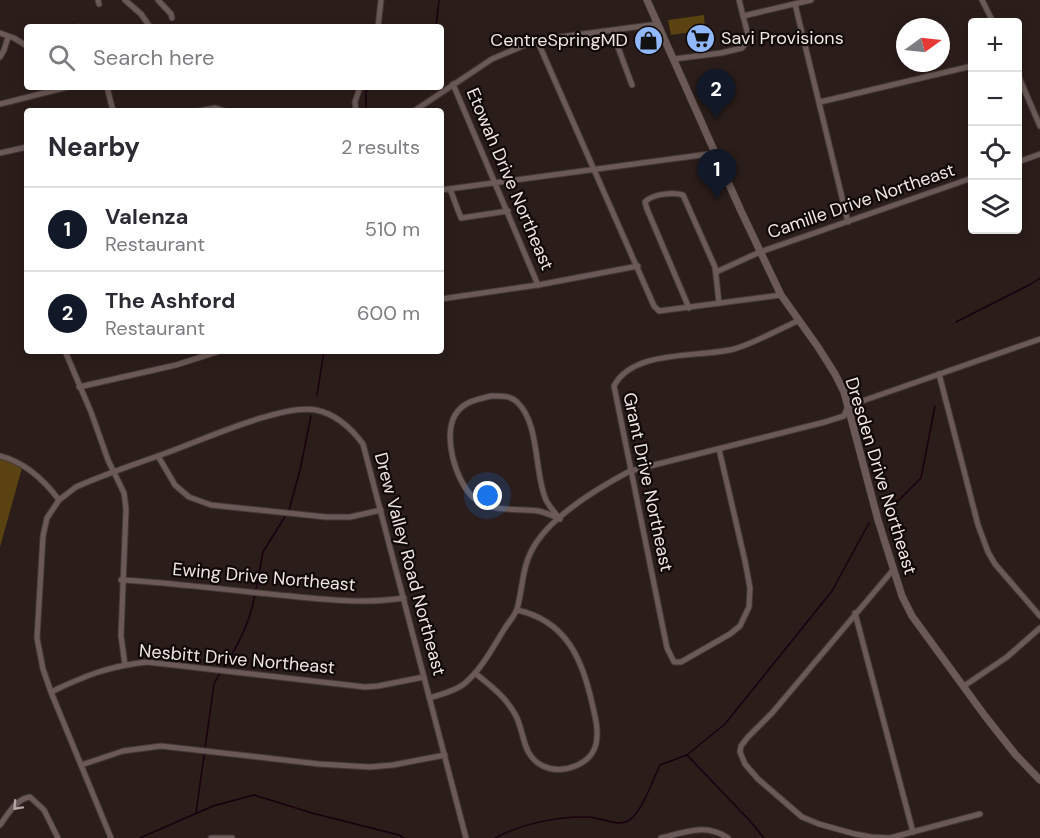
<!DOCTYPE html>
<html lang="en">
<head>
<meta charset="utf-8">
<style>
  body { margin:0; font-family:"DM Sans",sans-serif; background:#f7f7f7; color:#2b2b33 }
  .controls { position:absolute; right:18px; top:18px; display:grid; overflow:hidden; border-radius:6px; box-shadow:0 3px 15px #0003 }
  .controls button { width:54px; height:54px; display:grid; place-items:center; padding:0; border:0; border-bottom:2px solid #e1e1e2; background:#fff; color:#2b2b33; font:30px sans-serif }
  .compass { position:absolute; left:896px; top:18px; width:54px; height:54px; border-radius:50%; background:#fff; box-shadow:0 3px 15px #0003; rotate:75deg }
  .you { position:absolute; left:488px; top:496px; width:21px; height:21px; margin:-15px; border:4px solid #fff; border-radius:50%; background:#1a73e8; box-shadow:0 0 0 9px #1a73e833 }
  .badge { display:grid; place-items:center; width:39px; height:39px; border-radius:50%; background:#111827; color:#fff; font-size:20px; font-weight:700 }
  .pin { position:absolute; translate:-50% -50px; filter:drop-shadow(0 2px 3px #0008) }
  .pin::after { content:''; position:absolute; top:32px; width:21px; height:18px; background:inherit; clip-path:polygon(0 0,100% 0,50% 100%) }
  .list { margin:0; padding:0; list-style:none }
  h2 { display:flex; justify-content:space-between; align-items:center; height:78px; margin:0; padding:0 24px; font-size:26px }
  h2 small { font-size:20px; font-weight:400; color:#7c7c81 }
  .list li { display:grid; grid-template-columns:39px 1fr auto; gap:18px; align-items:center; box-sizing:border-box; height:84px; padding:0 24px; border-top:2px solid #e1e1e2 }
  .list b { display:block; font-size:22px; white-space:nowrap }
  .list p { margin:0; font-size:20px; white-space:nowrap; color:#7c7c81 }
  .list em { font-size:20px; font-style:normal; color:#7c7c81 }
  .icon { flex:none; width:33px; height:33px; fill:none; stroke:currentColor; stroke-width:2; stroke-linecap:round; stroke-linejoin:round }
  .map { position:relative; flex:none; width:1040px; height:838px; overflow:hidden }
  .search { position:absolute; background:#fff; box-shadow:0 3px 15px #0003; left:24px; top:24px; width:420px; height:66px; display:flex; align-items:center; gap:15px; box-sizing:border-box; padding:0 21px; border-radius:6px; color:#7c7c81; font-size:22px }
  .panel { position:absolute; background:#fff; box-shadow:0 3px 15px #0003; left:24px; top:108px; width:420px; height:246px; border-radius:6px }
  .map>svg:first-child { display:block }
  .green { fill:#5a4211 }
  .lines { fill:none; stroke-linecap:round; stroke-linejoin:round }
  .stream { stroke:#180011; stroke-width:1.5 }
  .street-casing { stroke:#433836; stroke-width:7 }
  .secondary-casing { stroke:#433836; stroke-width:8 }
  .street { stroke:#6a5956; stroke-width:5 }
  .secondary { stroke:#6a5956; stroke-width:7 }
  .oneway { stroke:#b3a6a4 }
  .labels { text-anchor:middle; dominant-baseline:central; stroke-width:4.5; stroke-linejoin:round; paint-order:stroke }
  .poi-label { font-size:18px; fill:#efe5e3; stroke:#0f0908; text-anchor:start }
  .street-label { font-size:18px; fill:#efe5e3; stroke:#0f0908 }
</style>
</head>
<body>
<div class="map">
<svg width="1040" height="838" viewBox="0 0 1040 838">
  <rect width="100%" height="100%" fill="#2b1d1a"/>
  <g class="green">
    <path d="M 704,15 L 705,30 L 671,35 L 668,20 Z"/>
    <path d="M 0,455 L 22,468 L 0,547 Z"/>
  </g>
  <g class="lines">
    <g class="stream">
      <path d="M 436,27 L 439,0"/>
      <path d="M 366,111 L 366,91 L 370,87"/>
      <path d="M 956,322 L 1031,284 L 1040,278"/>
      <path d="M 317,395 L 324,351"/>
      <path d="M 289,510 L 300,470 L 311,416"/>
      <path d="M 888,511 L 921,478 L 935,406"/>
      <path d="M 256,590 L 263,552 L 286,515"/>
      <path d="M 223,669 C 238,645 250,623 255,594"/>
      <path d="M 687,755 L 750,821 L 764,838"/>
      <path d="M 196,813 L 214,684 L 220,673"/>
      <path d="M 140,838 L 213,806 L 254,795 L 312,813 L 399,835 L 404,838"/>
      <path d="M 495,838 C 521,824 558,816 588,817 C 601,817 616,827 628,821 C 642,813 653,779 660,765 L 687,755 L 725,724 L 832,591 L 869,523"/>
    </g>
    <defs>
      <g id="street">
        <path d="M 98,0 L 99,4"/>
        <path d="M 125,0 L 141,14 L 150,27"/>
        <path d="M 158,0 L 171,14 L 172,18"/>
        <path d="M 982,0 L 993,22"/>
        <path d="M 795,4 L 848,222"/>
        <path d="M 743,16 L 811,0"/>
        <path d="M 78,27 L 79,27"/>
        <path d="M 378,27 L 381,0"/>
        <path d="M 612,31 L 632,85"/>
        <path d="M 0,33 L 14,38 L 27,46"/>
        <path d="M 537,40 L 654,306 L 659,311 L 781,295"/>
        <path d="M 0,57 L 4,50 L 8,37"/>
        <path d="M 674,59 L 721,53 L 742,48 L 749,39 L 739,0"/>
        <path d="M 1018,75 L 1040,126"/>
        <path d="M 453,84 L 538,285"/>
        <path d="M 107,87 L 113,111"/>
        <path d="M 820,102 L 972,66"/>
        <path d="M 0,104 L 68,87"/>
        <path d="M 198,111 L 215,108 L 225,111"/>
        <path d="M 356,111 L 355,102 L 360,87"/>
        <path d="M 414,111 L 492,59 L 537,40 L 658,24"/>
        <path d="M 0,153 L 27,147"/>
        <path d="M 1018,162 L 1040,154"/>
        <path d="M 450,189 L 461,218 L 508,211"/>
        <path d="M 441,190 L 716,153"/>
        <path d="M 716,272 L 760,252 L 972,178"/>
        <path d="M 441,299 L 538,285 L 638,266"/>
        <path d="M 689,308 L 647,209 L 645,202 C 652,194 673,192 683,195 L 715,267 L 719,303"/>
        <path d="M 65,351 L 91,412 L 108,460 L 124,493 L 126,509 L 121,636 L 125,665"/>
        <path d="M 939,374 L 978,525 L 988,552 L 995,564 L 1040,616"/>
        <path d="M 79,387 L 176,365 L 220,351"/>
        <path d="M 491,396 C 500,396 510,395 517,402 C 540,423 534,473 546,500 C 549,506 555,513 560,519 C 553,516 545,512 538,511 C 517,508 494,513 475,499 C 456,484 440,431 458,411 C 466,401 479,399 491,396 Z"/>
        <path d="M 719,449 L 745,561 L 750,588 L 749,607 L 740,626 L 730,634 L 681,662 L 674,662 L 667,648 L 614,386 C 633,349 699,358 734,349 C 755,343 777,330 798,321"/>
        <path d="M 0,456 C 24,462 44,480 59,500"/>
        <path d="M 158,456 L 175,485 L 189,497 L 211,505 L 326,517 L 350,517 L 381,510"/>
        <path d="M 893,570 L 772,713 L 748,737 L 741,746 L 740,752 L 745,764 L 758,779 L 802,817 L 819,824 L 855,834 L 871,837 L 890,838 L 980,814"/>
        <path d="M 121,580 C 178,583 234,591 290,596 C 329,600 366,604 404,598"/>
        <path d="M 855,613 L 913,832"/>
        <path d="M 475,673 C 491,686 506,697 516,716 C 525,734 522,756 543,766 C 562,775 591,765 596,744 C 599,730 595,716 592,703 C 582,658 566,621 517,610"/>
        <path d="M 964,686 L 1007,657 L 1040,628"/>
        <path d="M 51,692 C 84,676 109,666 147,662 L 365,687 L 378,686 L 424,677"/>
        <path d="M 430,698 C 442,694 455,691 464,684 C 482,669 493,647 505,628 C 509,622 515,615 517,609 C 524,584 521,566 536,543 C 555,514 600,487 630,471 L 825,422 L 844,416 L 848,406 L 1040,339"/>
        <path d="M 81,765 L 123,751 L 161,746 L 319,764 L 370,767 L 393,765 L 445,755"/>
        <path d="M 0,825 C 8,814 16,799 30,797 L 44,810 L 58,838"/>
        <path d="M 111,838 L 51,692 L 43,669 L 37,638 L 43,536 L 47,518 L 59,500 L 76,487 C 105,474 136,464 166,453 C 200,441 283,403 316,410 C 336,414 351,428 363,444 L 466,838"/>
        <path d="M 211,838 L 232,838"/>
        <path d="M 661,838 C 686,832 706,823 728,838"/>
      </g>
      <path id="secondary" d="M 647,0 L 741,211 L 781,295 L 818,347 L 835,374 L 844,392 L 878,520 L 902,596 L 912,616 L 985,716 L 1015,754 L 1040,780"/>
    </defs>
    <use href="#street" class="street-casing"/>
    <use href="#secondary" class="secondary-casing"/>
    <use href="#street" class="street"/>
    <use href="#secondary" class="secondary"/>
  </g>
  <defs><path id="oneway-chevron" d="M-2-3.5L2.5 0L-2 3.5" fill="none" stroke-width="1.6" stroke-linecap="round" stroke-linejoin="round" transform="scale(1.5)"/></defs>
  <use class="oneway" href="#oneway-chevron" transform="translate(17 806) rotate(133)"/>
  <defs>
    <symbol id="supermarket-disc" viewBox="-11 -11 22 22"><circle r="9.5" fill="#91b8fd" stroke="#0f0908"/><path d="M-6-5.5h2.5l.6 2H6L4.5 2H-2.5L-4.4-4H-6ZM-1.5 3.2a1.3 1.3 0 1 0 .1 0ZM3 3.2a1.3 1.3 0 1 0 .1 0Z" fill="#111"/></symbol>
    <symbol id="shop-disc" viewBox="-11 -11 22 22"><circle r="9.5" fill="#91b8fd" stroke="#0f0908"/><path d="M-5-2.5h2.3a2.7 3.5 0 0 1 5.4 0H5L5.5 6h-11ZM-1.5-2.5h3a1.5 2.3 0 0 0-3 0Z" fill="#111"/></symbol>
  </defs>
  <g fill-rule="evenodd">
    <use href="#supermarket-disc" x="684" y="22" width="33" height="33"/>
    <use href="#shop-disc" x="632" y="24" width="33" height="33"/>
  </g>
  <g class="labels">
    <g class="poi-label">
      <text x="721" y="38">Savi Provisions</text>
      <text x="628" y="40" text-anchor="end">CentreSpringMD</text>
    </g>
    <g class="street-label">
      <text transform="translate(510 179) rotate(67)">Etowah Drive Northeast</text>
      <text transform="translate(861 201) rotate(-19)">Camille Drive Northeast</text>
      <text transform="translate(881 476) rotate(73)">Dresden Drive Northeast</text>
      <text transform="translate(648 482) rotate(78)">Grant Drive Northeast</text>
      <text transform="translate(410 564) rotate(75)">Drew Valley Road Northeast</text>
      <text transform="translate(264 577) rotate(5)">Ewing Drive Northeast</text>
      <text transform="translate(237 659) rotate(5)">Nesbitt Drive Northeast</text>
    </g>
  </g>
</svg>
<div class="controls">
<button>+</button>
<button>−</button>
<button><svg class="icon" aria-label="locate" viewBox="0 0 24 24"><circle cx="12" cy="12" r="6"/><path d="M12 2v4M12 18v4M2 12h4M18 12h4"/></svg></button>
<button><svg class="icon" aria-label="layers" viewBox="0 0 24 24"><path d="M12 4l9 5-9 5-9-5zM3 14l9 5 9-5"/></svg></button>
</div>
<svg class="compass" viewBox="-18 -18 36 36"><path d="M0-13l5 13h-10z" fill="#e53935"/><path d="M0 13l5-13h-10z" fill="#7c7c81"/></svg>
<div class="you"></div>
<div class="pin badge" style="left:717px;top:199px">1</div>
<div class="pin badge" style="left:716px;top:119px">2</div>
<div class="search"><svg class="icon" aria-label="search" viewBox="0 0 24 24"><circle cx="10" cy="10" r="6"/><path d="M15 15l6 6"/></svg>Search here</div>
<section class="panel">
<h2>Nearby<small>2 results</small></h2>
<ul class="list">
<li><span class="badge">1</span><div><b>Valenza</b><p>Restaurant</p></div><em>510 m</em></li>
<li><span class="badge">2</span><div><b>The Ashford</b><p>Restaurant</p></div><em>600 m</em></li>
</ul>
</section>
</div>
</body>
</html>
